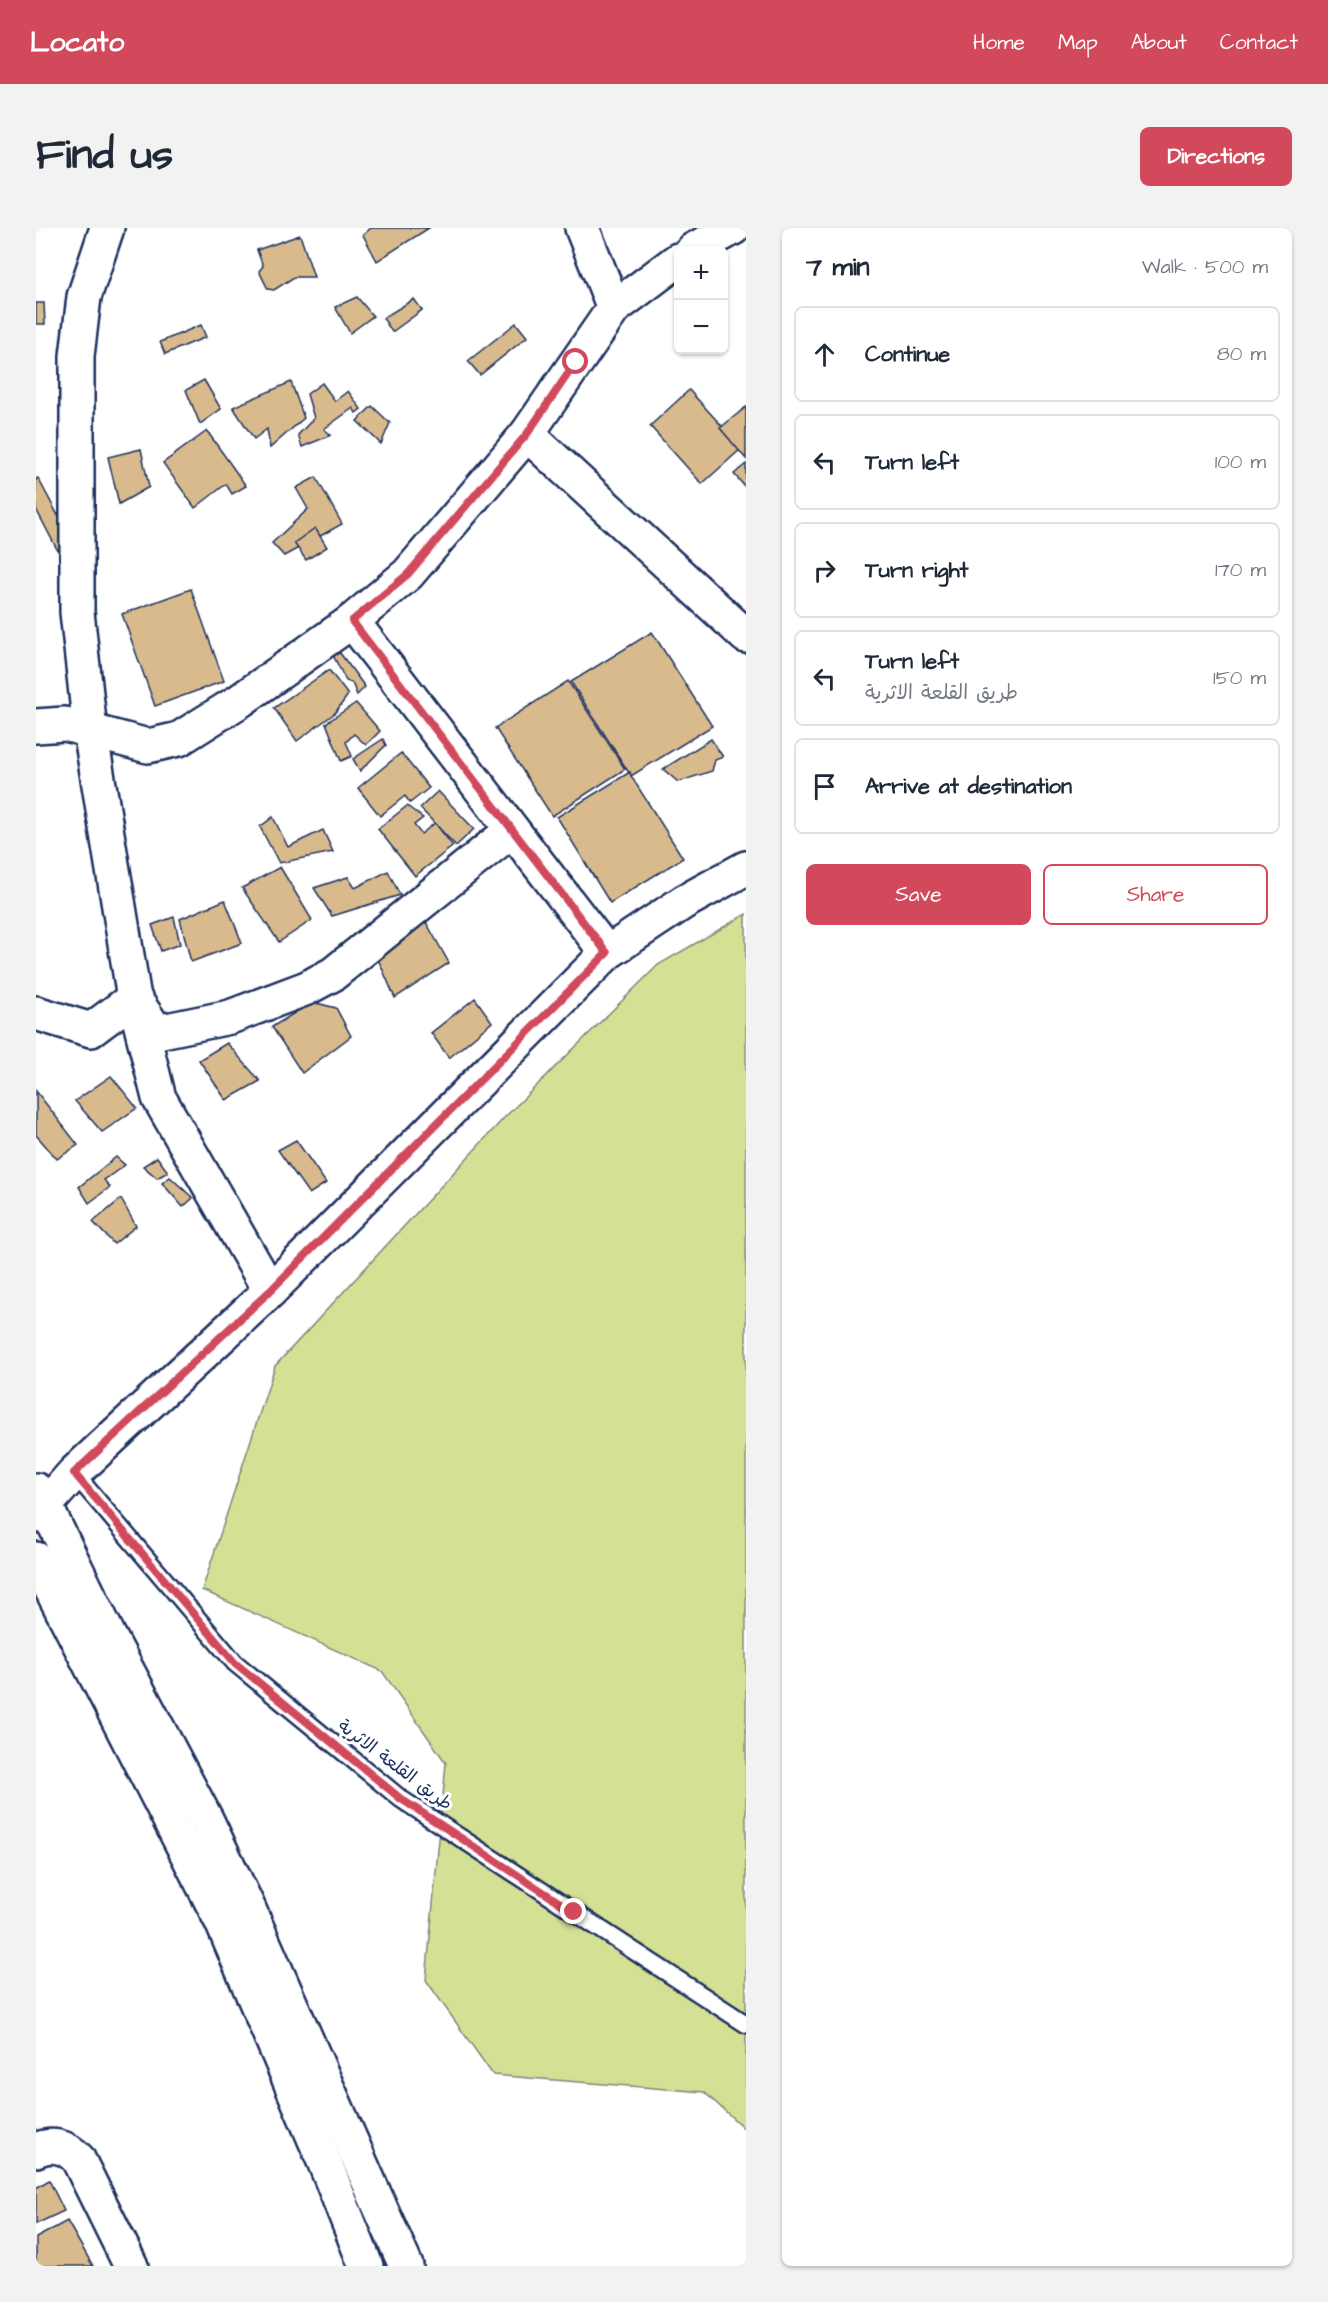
<!DOCTYPE html>
<html lang="en">
<head>
<meta charset="utf-8">
<style>
  body { margin:0; font-family:"Architects Daughter","Playpen Sans Arabic",sans-serif; background:#f2f2f3; color:#1f2937 }
  .controls { position:absolute; right:18px; top:18px; display:grid; overflow:hidden; border-radius:9px; box-shadow:0 2px 4px #0004 }
  .controls button { width:54px; height:54px; display:grid; place-items:center; padding:0; border:0; border-bottom:2px solid #e0e1e3; background:#fff; color:#1f2937; font:30px sans-serif }
  .stop { position:absolute; width:18px; height:18px; margin:-14px; border:4px solid #d1495b; border-radius:50%; background:#fff }
  .stop.end { background:#d1495b; border-color:#fff; box-shadow:0 2px 6px #0008 }
  .list { margin:0; padding:0; list-style:none }
  h2 { display:flex; justify-content:space-between; align-items:center; height:78px; margin:0; padding:0 24px; font-size:26px }
  h2 small { font-size:20px; font-weight:400; color:#747a83 }
  .list li { display:grid; grid-template-columns:39px 1fr auto; gap:18px; align-items:center; box-sizing:border-box; height:96px; margin:0 12px 12px; padding:0 12px; border:2px solid #e0e1e3; border-radius:9px }
  .list b { display:block; font-size:22px; white-space:nowrap }
  .list p { margin:0; font-size:20px; white-space:nowrap; color:#747a83 }
  .list em { font-size:20px; font-style:normal; color:#747a83 }
  .actions { display:flex; gap:12px; padding:18px 24px }
  .actions a { flex:1; padding:14px 0; border:2px solid #d1495b; border-radius:9px; text-align:center; font-size:21px; color:#d1495b }
  .actions .main { background:#d1495b; color:#fff }
  .icon { flex:none; width:33px; height:33px; fill:none; stroke:currentColor; stroke-width:2; stroke-linecap:round; stroke-linejoin:round }
  .map { position:relative; flex:none; width:710px; height:2038px; overflow:hidden; border-radius:9px }
  header { display:flex; align-items:center; gap:36px; box-sizing:border-box; height:84px; padding:0 30px; background:#d1495b; color:#fff }
  header strong { font-size:28px }
  nav { display:flex; gap:33px; margin-inline-start:auto; font-size:21px }
  .intro { display:flex; align-items:center; justify-content:space-between; box-sizing:border-box; height:144px; padding:0 36px }
  h1 { margin:0; font-size:42px }
  .button { padding:15px 27px; border-radius:9px; background:#d1495b; color:#fff; font-size:21px; font-weight:700 }
  main { display:flex; gap:36px; padding:0 36px }
  aside { flex:1; background:#fff; border-radius:9px; box-shadow:0 2px 4px #0004 }
  .map>svg:first-child { display:block }
  .green { fill:#d4e194; stroke:#788879; stroke-width:1.5 }
  .building { fill:#d8ba8c; stroke:#1b2f5e; stroke-width:1.5 }
  .lines { fill:none; stroke-linecap:round; stroke-linejoin:round }
  .lane-casing { stroke:#1b2f5e; stroke-width:21 }
  .street-casing { stroke:#1b2f5e; stroke-width:38 }
  .highway-casing { stroke:#1b2f5e; stroke-width:38 }
  .lane { stroke:#fff; stroke-width:16 }
  .street { stroke:#fff; stroke-width:33 }
  .highway { stroke:#fff; stroke-width:33 }
  .route { stroke:#d1495b; stroke-width:8 }
  .labels { text-anchor:middle; dominant-baseline:central; stroke-width:6; stroke-linejoin:round; paint-order:stroke }
  .street-label { font-size:18px; fill:#1b2f5e; stroke:#fff }
</style>
</head>
<body>
<header>
<strong>Locato</strong>
<nav><a>Home</a><a>Map</a><a>About</a><a>Contact</a></nav>
</header>
<div class="intro"><h1>Find us</h1><a class="button">Directions</a></div>
<main>
<div class="map">
<svg width="710" height="2038" viewBox="0 0 710 2038">
  <rect width="100%" height="100%" fill="#fff"/>
  <filter id="ink" filterUnits="userSpaceOnUse"><feTurbulence type="fractalNoise" baseFrequency=".0167" numOctaves="2"/><feDisplacementMap in="SourceGraphic" scale="12" xChannelSelector="R" yChannelSelector="G"/><feConvolveMatrix kernelMatrix="1 2 1 2 8 2 1 2 1" color-interpolation-filters="sRGB"/></filter>
  <g filter="url(#ink)">
    <path class="green" d="M 710,686 L 710,1902 L 668,1864 L 457,1847 L 390,1752 L 410,1535 L 346,1443 L 166,1362 L 239,1138 L 468,890 L 622,737 Z"/>
    <g class="building">
      <path d="M 335,0 L 393,0 L 341,33 L 327,7 Z"/>
      <path d="M 264,7 L 278,49 L 258,49 L 238,62 L 232,61 L 223,43 L 227,38 L 221,22 Z"/>
      <path d="M 321,69 L 337,88 L 314,105 L 299,79 Z"/>
      <path d="M 378,71 L 386,82 L 356,104 L 347,90 Z"/>
      <path d="M 0,75 L 8,75 L 9,96 L 0,96 Z"/>
      <path d="M 480,95 L 491,109 L 444,147 L 432,133 Z"/>
      <path d="M 165,97 L 170,109 L 129,126 L 124,114 Z"/>
      <path d="M 168,152 L 185,181 L 164,196 L 150,162 Z"/>
      <path d="M 255,154 L 268,190 L 234,220 L 231,201 L 218,211 L 197,179 Z"/>
      <path d="M 286,155 L 299,173 L 312,163 L 325,181 L 320,185 L 317,180 L 288,201 L 295,207 L 266,219 L 262,207 L 278,190 L 271,166 Z"/>
      <path d="M 653,162 L 706,220 L 666,256 L 614,198 Z"/>
      <path d="M 336,178 L 354,195 L 345,216 L 321,193 Z"/>
      <path d="M 710,179 L 710,231 L 684,200 Z"/>
      <path d="M 171,203 L 210,258 L 196,266 L 190,256 L 159,280 L 127,235 Z"/>
      <path d="M 105,221 L 113,259 L 83,276 L 72,229 Z"/>
      <path d="M 710,236 L 710,260 L 698,246 Z"/>
      <path d="M 280,249 L 306,296 L 248,328 L 236,315 L 272,281 L 260,260 Z"/>
      <path d="M 2,250 L 34,310 L 24,327 L 0,281 L 0,251 Z"/>
      <path d="M 279,300 L 291,319 L 270,332 L 258,315 Z"/>
      <path d="M 155,361 L 188,453 L 119,478 L 86,386 Z"/>
      <path d="M 616,404 L 676,498 L 595,548 L 535,454 Z"/>
      <path d="M 304,425 L 329,459 L 321,467 L 316,455 L 310,453 L 297,427 Z"/>
      <path d="M 293,442 L 312,467 L 299,485 L 261,513 L 238,480 Z"/>
      <path d="M 532,453 L 589,541 L 516,588 L 459,500 Z"/>
      <path d="M 320,475 L 344,503 L 330,517 L 318,506 L 310,514 L 316,528 L 305,533 L 290,495 Z"/>
      <path d="M 347,511 L 350,517 L 324,543 L 317,531 Z"/>
      <path d="M 675,511 L 687,529 L 679,532 L 676,543 L 642,554 L 627,541 Z"/>
      <path d="M 365,525 L 393,560 L 374,575 L 369,568 L 344,588 L 322,560 Z"/>
      <path d="M 594,544 L 595,548 L 647,630 L 574,675 L 521,589 Z"/>
      <path d="M 402,563 L 438,601 L 420,618 L 384,580 Z"/>
      <path d="M 371,578 L 387,590 L 378,597 L 385,606 L 399,595 L 417,618 L 379,648 L 342,601 Z"/>
      <path d="M 237,589 L 252,619 L 287,602 L 297,624 L 243,635 L 224,599 Z"/>
      <path d="M 244,639 L 276,692 L 243,714 L 206,660 Z"/>
      <path d="M 352,643 L 364,667 L 296,688 L 278,660 L 312,649 L 319,660 Z"/>
      <path d="M 189,672 L 206,715 L 155,734 L 144,691 Z"/>
      <path d="M 138,689 L 144,716 L 125,723 L 116,697 Z"/>
      <path d="M 390,694 L 413,735 L 359,770 L 342,731 Z"/>
      <path d="M 439,770 L 456,794 L 413,830 L 395,805 Z"/>
      <path d="M 276,774 L 300,780 L 315,808 L 266,845 L 236,799 Z"/>
      <path d="M 191,815 L 224,853 L 190,872 L 163,832 Z"/>
      <path d="M 75,848 L 101,880 L 66,904 L 39,873 Z"/>
      <path d="M 0,863 L 42,917 L 21,931 L 0,907 Z"/>
      <path d="M 260,912 L 290,955 L 273,966 L 242,922 Z"/>
      <path d="M 80,929 L 89,937 L 68,952 L 74,959 L 53,975 L 43,959 Z"/>
      <path d="M 121,929 L 132,944 L 121,950 L 107,938 Z"/>
      <path d="M 134,949 L 157,970 L 147,979 L 126,955 Z"/>
      <path d="M 85,971 L 100,998 L 78,1016 L 57,994 Z"/>
      <path d="M 13,1952 L 28,1983 L 0,1996 L 0,1960 Z"/>
      <path d="M 31,1993 L 57,2038 L 0,2038 L 0,2010 Z"/>
    </g>
    <g class="lines">
      <defs>
        <path id="lane" d="M 38,1245 L 199,1435 L 365,1571 L 710,1796"/>
        <g id="street">
          <path d="M 71,0 L 48,69 L 41,128 L 41,384 L 54,502 L 98,770 L 123,870 L 234,1063"/>
          <path d="M 546,0 L 578,80"/>
          <path d="M 657,22 L 697,0"/>
          <path d="M 491,206 L 710,408"/>
          <path d="M 316,393 L 571,725"/>
          <path d="M 0,498 L 29,496 L 112,518 L 143,511 L 205,472 L 316,393 L 372,346 L 491,206 L 578,80 L 642,32"/>
          <path d="M 0,785 L 55,802 L 98,770 L 121,804 L 194,789 L 271,760 L 297,746 L 476,602"/>
          <path d="M 0,1288 L 38,1245 L 234,1063 L 571,725 L 648,674 L 710,640"/>
          <path d="M 0,1922 C 16,1915 30,1918 42,1931 L 95,2038"/>
        </g>
        <g id="highway">
          <path d="M 0,1262 L 10,1279 L 73,1408 L 171,1593 L 211,1677 L 370,2038"/>
          <path d="M 0,1331 L 186,1694 L 288,1933 L 330,2038"/>
        </g>
      </defs>
      <use href="#lane" class="lane-casing"/>
      <use href="#street" class="street-casing"/>
      <use href="#highway" class="highway-casing"/>
      <use href="#lane" class="lane"/>
      <use href="#street" class="street"/>
      <use href="#highway" class="highway"/>
    </g>
  </g>
  <g class="lines" filter="url(#ink)">
    <path class="route" d="M 538,1684 L 365,1571 L 199,1435 L 38,1245 L 234,1063 L 571,725 L 316,393 L 372,346 L 491,206 L 540,134"/>
  </g>
  <g class="labels">
    <g class="street-label">
      <text transform="translate(359 1537) rotate(37)">طريق القلعة الاثرية</text>
    </g>
  </g>
</svg>
<div class="controls">
<button>+</button>
<button>−</button>
</div>
<div class="stop" style="left:540px;top:134px"></div>
<div class="stop end" style="left:538px;top:1684px"></div>
</div>
<aside>
<h2>7 min<small>Walk · 500 m</small></h2>
<ul class="list">
<li><svg class="icon" aria-label="ahead" viewBox="0 0 24 24"><path d="M12 20V5M6 11l6-6 6 6"/></svg><div><b>Continue</b></div><em>80 m</em></li>
<li><svg class="icon" aria-label="left" viewBox="0 0 24 24"><path d="M17 20v-9H6M10 6l-5 5 5 5"/></svg><div><b>Turn left</b></div><em>100 m</em></li>
<li><svg class="icon" aria-label="right" viewBox="0 0 24 24"><path d="M7 20v-9h11M14 6l5 5-5 5"/></svg><div><b>Turn right</b></div><em>170 m</em></li>
<li><svg class="icon" aria-label="left" viewBox="0 0 24 24"><path d="M17 20v-9H6M10 6l-5 5 5 5"/></svg><div><b>Turn left</b><p>طريق القلعة الاثرية</p></div><em>150 m</em></li>
<li><svg class="icon" aria-label="arrive" viewBox="0 0 24 24"><path d="M6 21V4h12l-3 4 3 4H6"/></svg><div><b>Arrive at destination</b></div></li>
</ul>
<div class="actions"><a class="main">Save</a><a>Share</a></div>
</aside>
</main>
</body>
</html>
